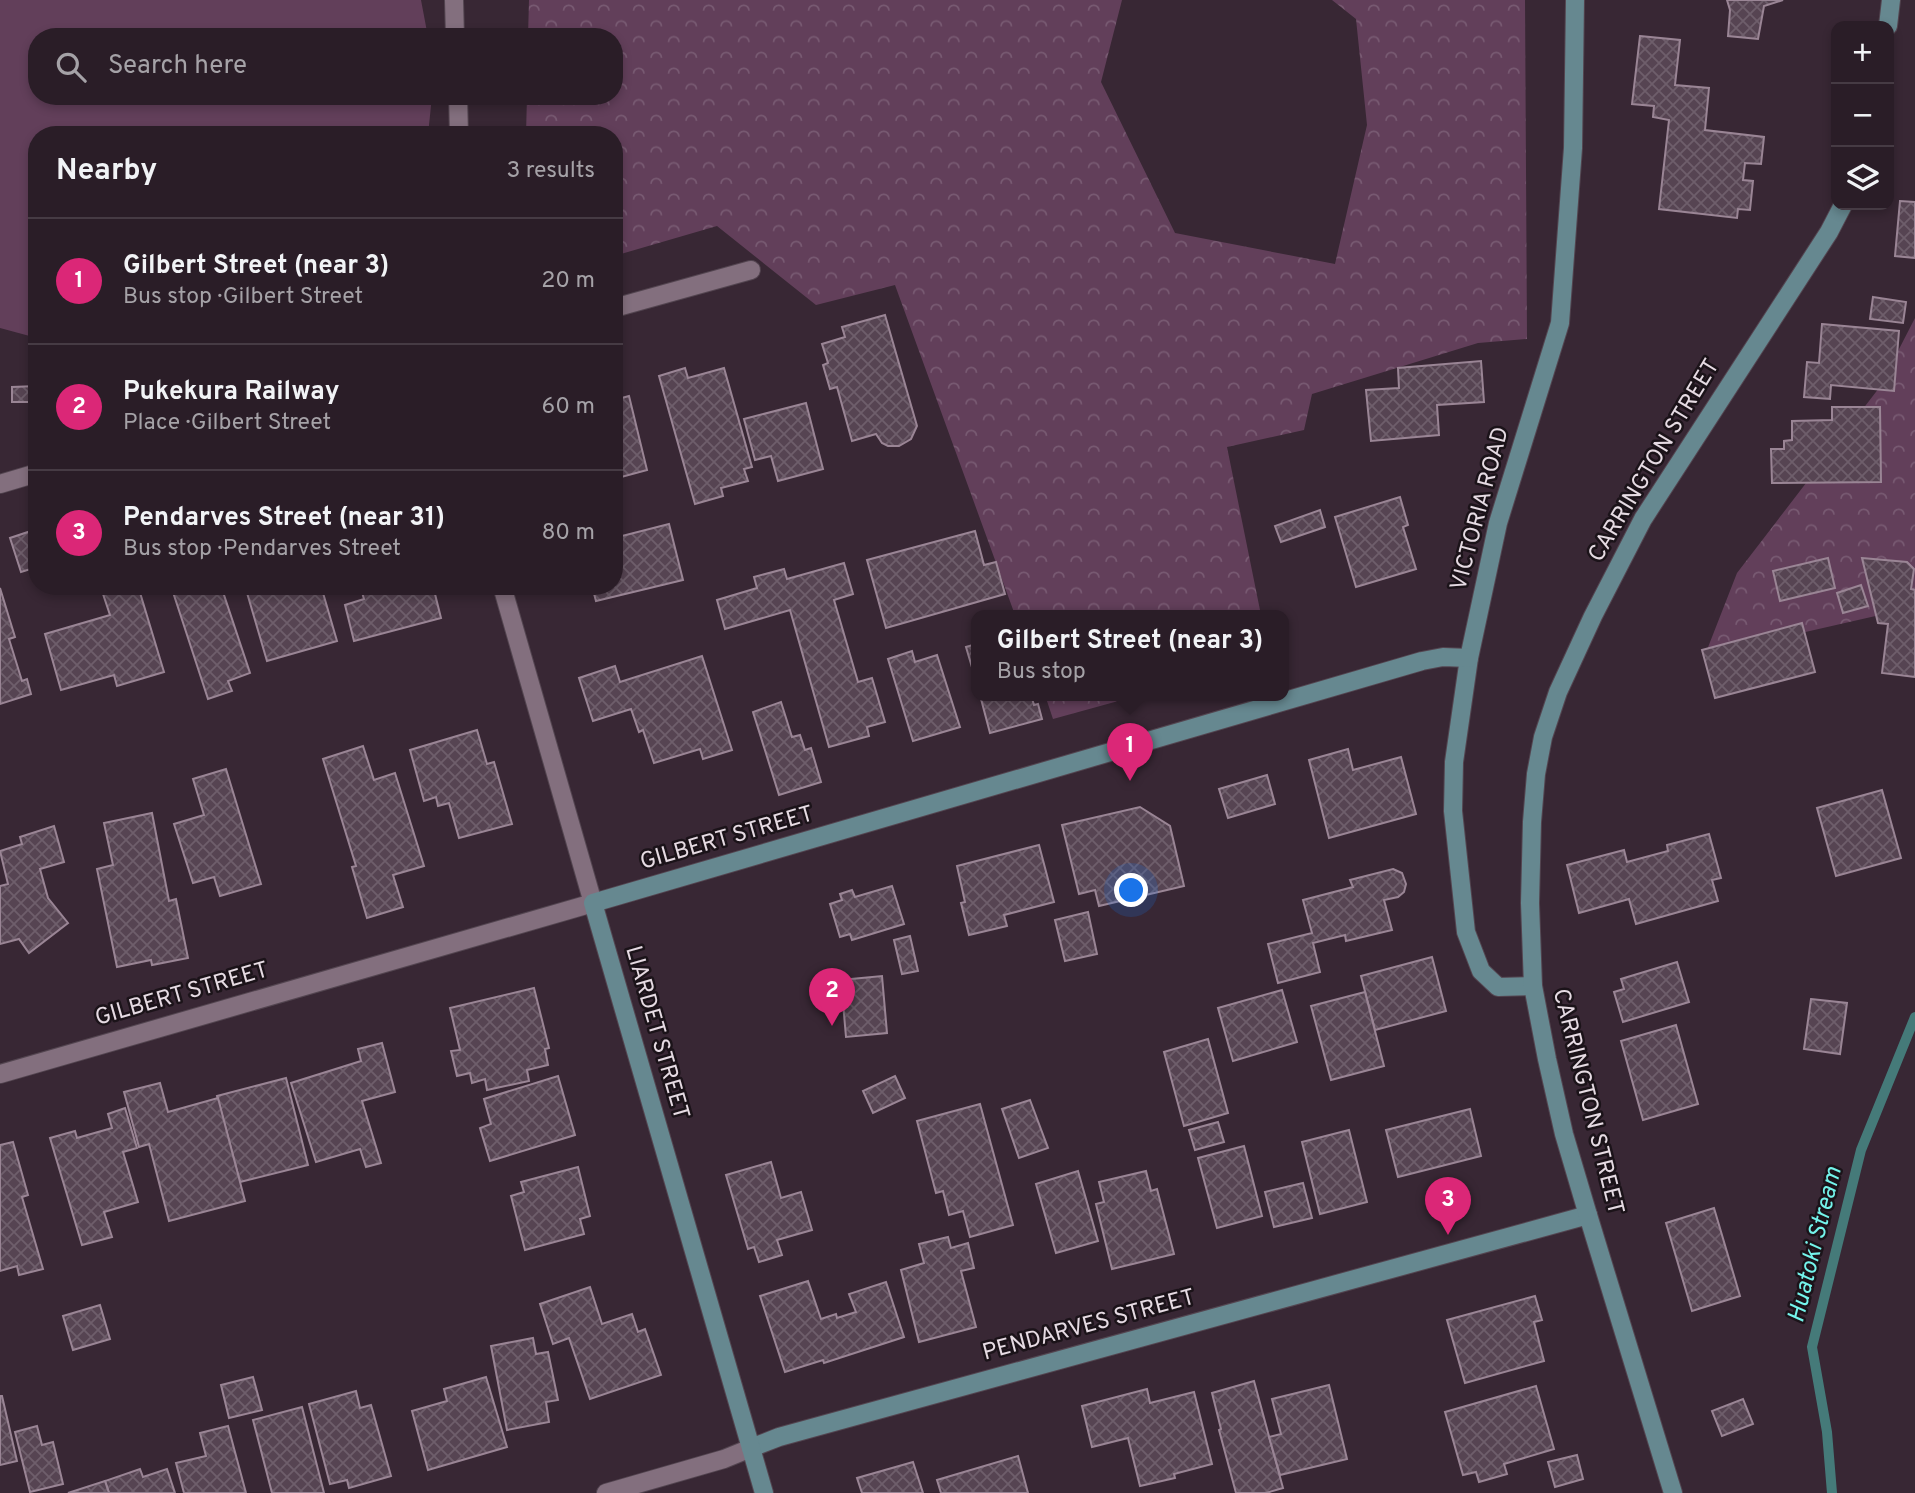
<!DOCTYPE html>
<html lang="en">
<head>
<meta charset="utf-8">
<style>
  body { margin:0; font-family:Overpass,sans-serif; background:#362a33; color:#f1f3f6 }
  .controls { position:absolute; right:21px; top:21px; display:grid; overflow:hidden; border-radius:14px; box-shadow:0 4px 10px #0003 }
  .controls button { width:63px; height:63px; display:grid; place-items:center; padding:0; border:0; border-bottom:2px solid #463b44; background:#2a1d27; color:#f1f3f6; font:35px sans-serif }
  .you { position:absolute; left:1132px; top:891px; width:24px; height:24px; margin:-18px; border:5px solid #fff; border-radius:50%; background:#1a73e8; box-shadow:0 0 0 10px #1a73e833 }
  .badge { display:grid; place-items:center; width:46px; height:46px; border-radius:50%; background:#db2777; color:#fff; font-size:23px; font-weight:700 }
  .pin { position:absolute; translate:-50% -58px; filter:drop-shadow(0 2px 4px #0008) }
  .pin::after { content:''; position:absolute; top:37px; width:24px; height:21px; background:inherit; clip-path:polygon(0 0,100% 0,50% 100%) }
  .popup { position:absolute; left:971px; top:610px; width:318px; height:91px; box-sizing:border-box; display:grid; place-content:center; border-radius:14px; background:#2a1d27; filter:drop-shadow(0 2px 5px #0005); font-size:23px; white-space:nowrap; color:#a5a2a7 }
  .popup b { font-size:26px; color:#f1f3f6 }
  .popup::after { content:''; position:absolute; left:50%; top:100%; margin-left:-14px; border:14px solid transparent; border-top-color:#2a1d27 }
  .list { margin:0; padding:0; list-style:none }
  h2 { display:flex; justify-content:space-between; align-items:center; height:91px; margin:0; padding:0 28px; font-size:30px }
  h2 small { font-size:23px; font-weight:400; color:#a5a2a7 }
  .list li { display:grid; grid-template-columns:46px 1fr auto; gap:21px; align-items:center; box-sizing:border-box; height:126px; padding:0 28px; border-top:2px solid #463b44 }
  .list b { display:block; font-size:26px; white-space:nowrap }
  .list p { margin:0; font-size:23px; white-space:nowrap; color:#a5a2a7 }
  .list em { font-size:23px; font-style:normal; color:#a5a2a7 }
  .icon { flex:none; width:38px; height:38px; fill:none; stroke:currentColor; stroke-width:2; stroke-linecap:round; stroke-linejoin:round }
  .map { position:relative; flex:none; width:1915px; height:1493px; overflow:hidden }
  .search { position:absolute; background:#2a1d27; box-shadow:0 4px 10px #0003; left:28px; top:28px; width:595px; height:77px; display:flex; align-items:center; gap:18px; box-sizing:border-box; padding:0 24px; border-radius:28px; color:#a5a2a7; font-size:26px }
  .panel { position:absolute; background:#2a1d27; box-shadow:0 4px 10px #0003; left:28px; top:126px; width:595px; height:469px; border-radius:28px }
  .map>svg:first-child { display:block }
  .forest { fill:url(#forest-crowns) }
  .pitch { fill:#623f5a }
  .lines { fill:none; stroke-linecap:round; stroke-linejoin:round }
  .stream { stroke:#457a79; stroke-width:10 }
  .building { fill:url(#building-cross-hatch); stroke:#9a8595; stroke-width:2 }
  .lane-casing { stroke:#534550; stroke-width:20 }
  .street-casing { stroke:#534550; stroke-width:20 }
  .secondary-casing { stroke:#534550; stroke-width:20 }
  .lane { stroke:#836f7e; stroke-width:18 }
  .street { stroke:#836f7e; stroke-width:18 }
  .secondary { stroke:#668890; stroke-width:18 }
  .labels { text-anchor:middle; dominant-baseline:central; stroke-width:5; stroke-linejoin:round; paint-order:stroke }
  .street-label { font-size:23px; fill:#e6dbe3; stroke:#1b1319 }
  .water-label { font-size:24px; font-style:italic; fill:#74f4eb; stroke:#1b1319 }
</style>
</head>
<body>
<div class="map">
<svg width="1915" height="1493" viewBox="0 0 1915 1493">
  <defs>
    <pattern id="forest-crowns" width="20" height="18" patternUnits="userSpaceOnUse" patternTransform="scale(1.75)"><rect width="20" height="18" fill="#623f5a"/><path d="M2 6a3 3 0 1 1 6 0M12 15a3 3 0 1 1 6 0" fill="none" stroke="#785a72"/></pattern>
    <pattern id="building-cross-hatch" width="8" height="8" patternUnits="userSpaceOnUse" patternTransform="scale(1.75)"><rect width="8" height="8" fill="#564452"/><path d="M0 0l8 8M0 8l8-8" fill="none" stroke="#6e5e6b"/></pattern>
  </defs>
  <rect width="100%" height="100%" fill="#382734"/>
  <g class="forest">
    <path d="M 529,0 L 1122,0 L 1101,82 L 1175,233 L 1335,264 L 1367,125 L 1356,19 L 1332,0 L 1525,0 L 1527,339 L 1478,343 L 1312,394 L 1304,430 L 1227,447 L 1261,615 L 1015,615 L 895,285 L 816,305 L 717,226 L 614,256 L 614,135 L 526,135 L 527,96 L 614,96 L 614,37 L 528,37 Z"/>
    <path d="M 1915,318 L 1915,607 L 1705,655 L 1737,573 L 1879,388 Z"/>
    <path d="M 1045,695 L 1140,695 L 1053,719 Z"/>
  </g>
  <path class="pitch" d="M 0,0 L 421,0 L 428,37 L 37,37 L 37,96 L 432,96 L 428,135 L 37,135 L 37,338 L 0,328 Z"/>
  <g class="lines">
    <path class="stream" d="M 1832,1493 L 1827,1432 L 1812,1347 L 1861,1150 L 1915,1017"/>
  </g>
  <g class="building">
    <path d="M 1727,0 L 1783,0 L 1764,6 L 1758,39 L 1728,36 L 1730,10 Z"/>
    <path d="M 1640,36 L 1680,40 L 1675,85 L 1709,88 L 1705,130 L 1764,137 L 1761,164 L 1745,163 L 1743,180 L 1753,181 L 1750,210 L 1738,209 L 1737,218 L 1659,209 L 1669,120 L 1653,117 L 1654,106 L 1632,104 Z"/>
    <path d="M 1900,201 L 1915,202 L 1915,258 L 1895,256 Z"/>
    <path d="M 1873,297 L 1906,302 L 1903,323 L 1870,319 Z"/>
    <path d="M 885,315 L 917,426 L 911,439 L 899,446 L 888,446 L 882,443 L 876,434 L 852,441 L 837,387 L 830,389 L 823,365 L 828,363 L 822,344 L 845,337 L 842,327 Z"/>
    <path d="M 1822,324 L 1899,331 L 1894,391 L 1831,385 L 1830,399 L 1804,397 L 1807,362 L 1819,363 Z"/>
    <path d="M 1481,361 L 1484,402 L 1437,405 L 1439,435 L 1371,441 L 1366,390 L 1399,388 L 1398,368 Z"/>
    <path d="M 685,368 L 688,378 L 724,368 L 752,467 L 744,469 L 748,481 L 721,488 L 723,496 L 695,504 L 659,376 Z"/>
    <path d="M 37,386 L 37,402 L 12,402 L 12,387 Z"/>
    <path d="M 629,396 L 647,470 L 614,479 L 614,400 Z"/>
    <path d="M 806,403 L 823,469 L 778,481 L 771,456 L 755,460 L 744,419 Z"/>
    <path d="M 1832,407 L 1880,407 L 1881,482 L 1772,483 L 1771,449 L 1784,449 L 1784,441 L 1792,440 L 1792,421 L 1832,420 Z"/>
    <path d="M 1400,497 L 1408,525 L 1403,527 L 1416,569 L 1356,587 L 1335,517 Z"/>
    <path d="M 1320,510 L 1325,527 L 1281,542 L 1275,526 Z"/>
    <path d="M 669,524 L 683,580 L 596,601 L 592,586 L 614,586 L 614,538 Z"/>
    <path d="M 37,529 L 37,567 L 21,572 L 10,538 Z"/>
    <path d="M 975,531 L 984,565 L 996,562 L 1005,594 L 886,628 L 867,560 Z"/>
    <path d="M 1828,558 L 1835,588 L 1780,601 L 1773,571 Z"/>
    <path d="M 1862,558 L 1907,562 L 1914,569 L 1911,589 L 1915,590 L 1915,677 L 1882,673 L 1888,624 L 1878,623 Z"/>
    <path d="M 844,563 L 853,594 L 834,600 L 858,682 L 872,678 L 885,722 L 867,727 L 869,736 L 829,747 L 790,610 L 725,629 L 717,600 L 757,588 L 754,577 L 784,569 L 787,579 Z"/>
    <path d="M 1861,585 L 1868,606 L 1843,613 L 1837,593 Z"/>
    <path d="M 131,586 L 138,586 L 164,672 L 117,686 L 114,675 L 61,690 L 45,634 L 110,615 L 103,594 Z"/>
    <path d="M 171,586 L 221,586 L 250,673 L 228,681 L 232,691 L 208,699 Z"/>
    <path d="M 245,586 L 321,586 L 337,641 L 267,661 Z"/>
    <path d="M 360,586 L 433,586 L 441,618 L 354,641 L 345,605 L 364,599 Z"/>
    <path d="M 0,588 L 15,637 L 9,639 L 22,681 L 27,679 L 31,694 L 0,704 Z"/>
    <path d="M 1802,623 L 1815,672 L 1715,698 L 1702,650 Z"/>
    <path d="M 976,644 L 976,681 L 966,647 Z"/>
    <path d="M 912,651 L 915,662 L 937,655 L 960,727 L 913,741 L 888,659 Z"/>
    <path d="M 702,656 L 732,750 L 703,759 L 700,749 L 654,763 L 643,730 L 639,732 L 631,709 L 593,721 L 579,678 L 615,666 L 620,682 Z"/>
    <path d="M 980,695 L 1031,695 L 1034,705 L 1038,704 L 1042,719 L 990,733 Z"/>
    <path d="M 781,702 L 792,737 L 800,735 L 805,750 L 811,748 L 821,782 L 779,795 L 753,712 Z"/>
    <path d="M 477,730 L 487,764 L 494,762 L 512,824 L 459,838 L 449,803 L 438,806 L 436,797 L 424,801 L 410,750 Z"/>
    <path d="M 363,746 L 374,780 L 395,773 L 424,866 L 393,875 L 403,907 L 367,918 L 352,867 L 356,866 L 323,759 Z"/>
    <path d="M 1348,749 L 1353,770 L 1401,757 L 1416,814 L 1329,838 L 1309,760 Z"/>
    <path d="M 226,769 L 261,884 L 220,896 L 214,877 L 193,883 L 174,824 L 204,815 L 193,779 Z"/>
    <path d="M 1267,775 L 1275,804 L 1228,818 L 1219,789 Z"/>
    <path d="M 1882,790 L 1901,858 L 1836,876 L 1817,808 Z"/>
    <path d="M 1140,807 L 1170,826 L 1184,886 L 1099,906 L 1095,890 L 1079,894 L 1062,825 Z"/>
    <path d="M 152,813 L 169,901 L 176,899 L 188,958 L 152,965 L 151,960 L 117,967 L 97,869 L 113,865 L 104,823 Z"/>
    <path d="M 54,826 L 64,862 L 40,869 L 48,898 L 68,923 L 29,953 L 19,939 L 0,944 L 0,886 L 8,884 L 0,851 L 22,844 L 20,837 Z"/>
    <path d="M 1709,834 L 1721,878 L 1712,880 L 1718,901 L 1636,924 L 1629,899 L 1579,913 L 1567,865 L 1624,850 L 1627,862 L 1668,851 L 1667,845 Z"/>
    <path d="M 1039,845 L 1054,902 L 1004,915 L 1007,926 L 969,935 L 961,903 L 965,902 L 957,866 Z"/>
    <path d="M 1393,869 L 1402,873 L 1406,884 L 1404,892 L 1398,897 L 1384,900 L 1392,930 L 1346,941 L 1345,935 L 1313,943 L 1320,972 L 1278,983 L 1268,944 L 1312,933 L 1303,900 L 1353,887 L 1350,880 Z"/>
    <path d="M 892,886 L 904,924 L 852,940 L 850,934 L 840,937 L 830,904 L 842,900 L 840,894 L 852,890 L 855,897 Z"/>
    <path d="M 1088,912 L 1097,954 L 1065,961 L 1055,920 Z"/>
    <path d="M 910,936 L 918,971 L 902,974 L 894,940 Z"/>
    <path d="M 1432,957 L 1446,1011 L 1375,1030 L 1361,976 Z"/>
    <path d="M 1677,962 L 1689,1002 L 1623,1022 L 1614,992 L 1624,989 L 1621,979 Z"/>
    <path d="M 882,976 L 887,1033 L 846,1037 L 841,980 Z"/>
    <path d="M 534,988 L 549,1048 L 545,1049 L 548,1065 L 527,1070 L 529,1081 L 487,1090 L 485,1079 L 472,1083 L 470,1073 L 457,1076 L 451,1051 L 460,1050 L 450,1008 Z"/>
    <path d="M 1282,990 L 1297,1042 L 1233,1061 L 1218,1008 Z"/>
    <path d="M 1365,992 L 1384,1066 L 1331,1080 L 1311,1006 Z"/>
    <path d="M 1811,999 L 1847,1003 L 1840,1054 L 1804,1049 Z"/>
    <path d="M 1676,1025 L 1698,1104 L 1643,1120 L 1621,1041 Z"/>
    <path d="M 1208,1039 L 1228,1113 L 1184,1126 L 1164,1052 Z"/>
    <path d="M 382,1043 L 395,1092 L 362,1101 L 381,1163 L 366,1167 L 360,1149 L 316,1162 L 291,1083 L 361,1061 L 358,1049 Z"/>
    <path d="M 558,1076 L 575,1135 L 490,1161 L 480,1128 L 491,1124 L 484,1099 Z"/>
    <path d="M 895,1076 L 905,1098 L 873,1113 L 863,1091 Z"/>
    <path d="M 286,1078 L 308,1165 L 240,1182 L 217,1096 Z"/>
    <path d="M 160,1083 L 168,1112 L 218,1098 L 245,1201 L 169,1221 L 149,1144 L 139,1147 L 124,1092 Z"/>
    <path d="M 1030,1100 L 1048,1148 L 1019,1158 L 1002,1109 Z"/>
    <path d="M 980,1104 L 1013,1225 L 970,1237 L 963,1211 L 949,1215 L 943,1191 L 936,1193 L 917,1121 Z"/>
    <path d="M 125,1108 L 137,1148 L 123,1152 L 138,1202 L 104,1212 L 112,1237 L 82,1245 L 50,1138 L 75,1131 L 77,1138 L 112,1128 L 108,1114 Z"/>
    <path d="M 1470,1109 L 1481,1156 L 1398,1177 L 1386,1130 Z"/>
    <path d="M 1218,1122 L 1224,1142 L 1195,1150 L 1189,1130 Z"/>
    <path d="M 1349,1130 L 1367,1202 L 1320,1214 L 1302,1142 Z"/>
    <path d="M 13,1142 L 28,1195 L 22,1197 L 43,1269 L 19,1275 L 17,1266 L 0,1271 L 0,1145 Z"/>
    <path d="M 1244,1146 L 1262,1216 L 1217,1228 L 1198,1158 Z"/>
    <path d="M 771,1162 L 781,1198 L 801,1192 L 812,1230 L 777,1240 L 782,1255 L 759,1262 L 754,1247 L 748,1249 L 726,1175 Z"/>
    <path d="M 578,1167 L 590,1216 L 580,1219 L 584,1234 L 525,1250 L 511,1196 L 524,1192 L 521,1182 Z"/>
    <path d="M 1078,1171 L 1098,1241 L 1056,1253 L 1036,1184 Z"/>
    <path d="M 1146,1171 L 1151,1191 L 1157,1189 L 1174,1254 L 1112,1269 L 1096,1204 L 1104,1202 L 1099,1182 Z"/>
    <path d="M 1303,1183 L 1312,1218 L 1274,1227 L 1265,1192 Z"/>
    <path d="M 1714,1208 L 1740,1296 L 1692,1311 L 1666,1223 Z"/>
    <path d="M 948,1237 L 951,1248 L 968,1243 L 974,1268 L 961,1271 L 976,1327 L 919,1342 L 901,1270 L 924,1263 L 919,1244 Z"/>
    <path d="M 808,1281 L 821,1319 L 836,1314 L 837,1318 L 856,1312 L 849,1294 L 886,1282 L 904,1337 L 824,1363 L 823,1360 L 785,1372 L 760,1296 Z"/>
    <path d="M 590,1287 L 602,1324 L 632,1314 L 638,1332 L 645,1329 L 661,1375 L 590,1399 L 569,1338 L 553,1344 L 540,1304 Z"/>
    <path d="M 1535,1296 L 1542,1320 L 1534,1322 L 1544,1361 L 1465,1383 L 1447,1320 Z"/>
    <path d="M 100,1305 L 110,1339 L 73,1350 L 63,1316 Z"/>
    <path d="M 533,1338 L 536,1354 L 548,1352 L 558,1400 L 546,1402 L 549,1422 L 507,1430 L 491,1346 Z"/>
    <path d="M 253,1377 L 262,1410 L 229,1418 L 221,1385 Z"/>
    <path d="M 486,1377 L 507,1447 L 428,1470 L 412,1411 L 447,1401 L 444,1389 Z"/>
    <path d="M 1254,1381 L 1283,1488 L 1266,1493 L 1236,1493 L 1219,1430 L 1221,1429 L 1212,1393 Z"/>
    <path d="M 1329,1385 L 1347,1459 L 1280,1475 L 1269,1437 L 1281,1434 L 1272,1399 Z"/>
    <path d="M 1536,1386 L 1554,1449 L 1504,1464 L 1507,1474 L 1479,1482 L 1476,1472 L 1463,1475 L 1445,1412 Z"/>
    <path d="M 1147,1389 L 1150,1403 L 1194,1392 L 1212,1464 L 1174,1474 L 1175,1478 L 1140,1486 L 1128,1438 L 1092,1447 L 1082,1406 Z"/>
    <path d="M 356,1391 L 360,1408 L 371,1405 L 391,1476 L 349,1488 L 347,1480 L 330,1484 L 309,1404 Z"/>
    <path d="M 0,1396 L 2,1396 L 17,1461 L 0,1465 Z"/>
    <path d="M 1743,1399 L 1753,1424 L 1722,1436 L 1712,1411 Z"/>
    <path d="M 302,1407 L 324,1493 L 272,1493 L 253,1420 Z"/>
    <path d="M 37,1426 L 42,1445 L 53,1442 L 63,1484 L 30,1492 L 15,1432 Z"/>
    <path d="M 228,1426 L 246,1493 L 184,1493 L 176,1463 L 206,1456 L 200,1433 Z"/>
    <path d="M 1577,1455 L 1583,1479 L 1555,1487 L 1548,1462 Z"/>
    <path d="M 1018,1456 L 1028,1493 L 941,1493 L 937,1480 Z"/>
    <path d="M 913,1462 L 923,1493 L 862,1493 L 857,1478 Z"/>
    <path d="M 140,1469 L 143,1477 L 167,1469 L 175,1493 L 109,1493 L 105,1481 Z"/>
    <path d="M 105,1481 L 109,1493 L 68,1493 Z"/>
  </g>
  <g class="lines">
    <defs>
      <g id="lane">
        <path d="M 454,0 L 455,37"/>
        <path d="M 458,96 L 459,135"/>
      </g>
      <g id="street">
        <path d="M 614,308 L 751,270"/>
        <path d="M 0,484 L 37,473"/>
        <path d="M 0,1074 L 593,903 L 502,586"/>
        <path d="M 606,1493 L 724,1459 L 751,1448"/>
      </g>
      <g id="secondary">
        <path d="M 1888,26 L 1891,0"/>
        <path d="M 1533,986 L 1498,987 L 1481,971 L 1466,932 L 1453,811 L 1454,762 L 1469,658 L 1498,523 L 1560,323 L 1573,148 L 1575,0"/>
        <path d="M 751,1448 L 779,1437 L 1588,1215"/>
        <path d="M 764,1493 L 593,903 L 1422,661 L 1443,657 L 1469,658"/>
        <path d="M 1673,1493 L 1588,1215 L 1564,1134 L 1547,1059 L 1533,986 L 1530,903 L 1532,822 L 1536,774 L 1543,737 L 1558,692 L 1593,616 L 1643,519 L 1829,232 L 1843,205"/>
      </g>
    </defs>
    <use href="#lane" class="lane-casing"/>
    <use href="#street" class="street-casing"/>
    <use href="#secondary" class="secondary-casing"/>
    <use href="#lane" class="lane"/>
    <use href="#street" class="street"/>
    <use href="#secondary" class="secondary"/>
  </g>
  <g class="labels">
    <g class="street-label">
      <text transform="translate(1655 461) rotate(-59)">CARRINGTON STREET</text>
      <text transform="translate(1481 509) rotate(-75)">VICTORIA ROAD</text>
      <text transform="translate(727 839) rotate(-16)">GILBERT STREET</text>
      <text transform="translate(182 995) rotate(-16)">GILBERT STREET</text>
      <text transform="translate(656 1033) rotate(74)">LIARDET STREET</text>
      <text transform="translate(1587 1102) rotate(76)">CARRINGTON STREET</text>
      <text transform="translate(1089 1326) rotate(-15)">PENDARVES STREET</text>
    </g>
    <g class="water-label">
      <text transform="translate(1816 1245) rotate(-76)">Huatoki Stream</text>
    </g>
  </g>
</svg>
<div class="controls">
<button>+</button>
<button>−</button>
<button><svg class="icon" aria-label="layers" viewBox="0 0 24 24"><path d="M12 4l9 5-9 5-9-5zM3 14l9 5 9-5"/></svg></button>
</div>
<div class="you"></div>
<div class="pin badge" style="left:1130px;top:781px">1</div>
<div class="popup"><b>Gilbert Street (near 3)</b>Bus stop</div>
<div class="pin badge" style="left:832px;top:1026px">2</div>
<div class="pin badge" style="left:1448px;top:1235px">3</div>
<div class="search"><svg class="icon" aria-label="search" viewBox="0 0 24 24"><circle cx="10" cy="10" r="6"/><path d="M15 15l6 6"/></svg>Search here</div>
<section class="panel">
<h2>Nearby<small>3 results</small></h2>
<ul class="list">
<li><span class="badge">1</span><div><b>Gilbert Street (near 3)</b><p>Bus stop · Gilbert Street</p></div><em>20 m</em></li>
<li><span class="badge">2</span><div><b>Pukekura Railway</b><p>Place · Gilbert Street</p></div><em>60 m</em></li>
<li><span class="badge">3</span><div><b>Pendarves Street (near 31)</b><p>Bus stop · Pendarves Street</p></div><em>80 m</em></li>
</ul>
</section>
</div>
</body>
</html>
